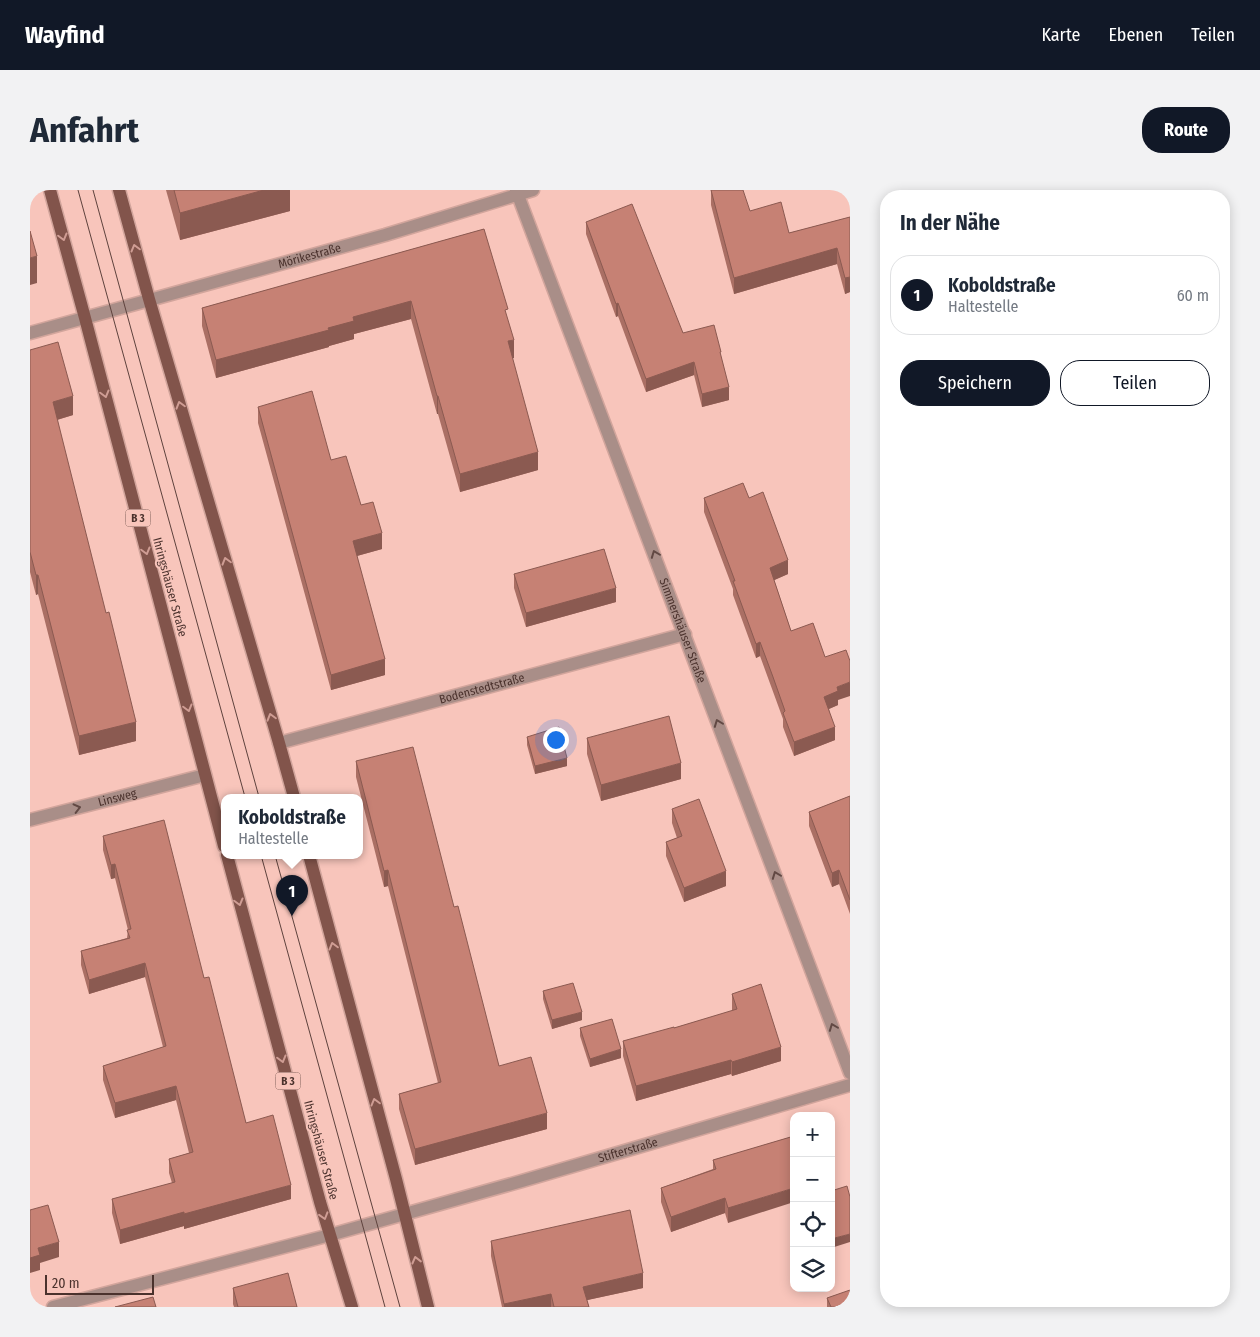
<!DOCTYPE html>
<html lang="de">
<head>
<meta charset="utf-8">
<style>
  body { margin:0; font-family:"Fira Sans Condensed",sans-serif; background:#f2f2f3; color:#1f2937 }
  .controls { position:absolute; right:15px; bottom:15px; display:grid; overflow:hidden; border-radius:10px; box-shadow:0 2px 12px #0003 }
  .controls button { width:45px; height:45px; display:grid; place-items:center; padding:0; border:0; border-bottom:1px solid #e0e1e3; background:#fff; color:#1f2937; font:25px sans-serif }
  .scale { position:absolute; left:15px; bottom:12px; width:109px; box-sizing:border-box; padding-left:5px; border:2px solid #4b322d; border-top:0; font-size:14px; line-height:18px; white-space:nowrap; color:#4b322d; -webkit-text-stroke:4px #f8c5bb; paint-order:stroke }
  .you { position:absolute; left:525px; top:549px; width:18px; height:18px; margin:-12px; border:4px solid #fff; border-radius:50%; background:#1a73e8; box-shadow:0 0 0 8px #1a73e833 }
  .badge { display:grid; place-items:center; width:32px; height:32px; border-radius:50%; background:#111827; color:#fff; font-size:16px; font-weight:700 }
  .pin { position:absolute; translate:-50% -41px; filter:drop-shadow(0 1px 2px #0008) }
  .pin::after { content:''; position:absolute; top:26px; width:18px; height:15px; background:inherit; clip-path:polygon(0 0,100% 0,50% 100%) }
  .popup { position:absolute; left:191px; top:604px; width:142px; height:65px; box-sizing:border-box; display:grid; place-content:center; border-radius:10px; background:#fff; filter:drop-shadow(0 1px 4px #0005); font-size:16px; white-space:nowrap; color:#747a83 }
  .popup b { font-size:19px; color:#1f2937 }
  .popup::after { content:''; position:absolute; left:50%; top:100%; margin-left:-10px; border:10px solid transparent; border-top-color:#fff }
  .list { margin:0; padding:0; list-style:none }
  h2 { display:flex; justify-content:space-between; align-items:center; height:65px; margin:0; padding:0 20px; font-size:21px }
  h2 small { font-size:16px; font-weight:400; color:#747a83 }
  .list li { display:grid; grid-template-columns:32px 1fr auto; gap:15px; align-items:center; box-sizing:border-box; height:80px; margin:0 10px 10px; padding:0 10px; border:1px solid #e0e1e3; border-radius:20px }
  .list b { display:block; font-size:19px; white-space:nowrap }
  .list p { margin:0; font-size:16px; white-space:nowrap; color:#747a83 }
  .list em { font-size:16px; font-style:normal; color:#747a83 }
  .actions { display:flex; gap:10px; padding:15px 20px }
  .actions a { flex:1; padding:11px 0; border:1px solid #111827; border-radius:20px; text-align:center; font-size:18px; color:#111827 }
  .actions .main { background:#111827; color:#fff }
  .icon { flex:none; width:28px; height:28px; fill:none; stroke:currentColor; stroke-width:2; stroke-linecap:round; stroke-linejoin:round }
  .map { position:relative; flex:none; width:820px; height:1117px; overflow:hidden; border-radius:20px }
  header { display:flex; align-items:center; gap:30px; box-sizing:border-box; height:70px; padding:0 25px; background:#111827; color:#fff }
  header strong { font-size:24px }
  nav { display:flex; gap:28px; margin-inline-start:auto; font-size:18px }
  .intro { display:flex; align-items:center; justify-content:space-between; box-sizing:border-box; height:120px; padding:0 30px }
  h1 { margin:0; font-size:35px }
  .button { padding:12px 22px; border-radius:20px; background:#111827; color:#fff; font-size:18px; font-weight:700 }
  main { display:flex; gap:30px; padding:0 30px }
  aside { flex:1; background:#fff; border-radius:20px; box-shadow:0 2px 12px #0003 }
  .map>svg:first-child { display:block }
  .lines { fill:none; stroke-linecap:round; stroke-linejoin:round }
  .minor-casing { stroke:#d2a59c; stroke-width:15 }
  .major-casing { stroke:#d2a59c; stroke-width:15 }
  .minor { stroke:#a98e88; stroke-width:12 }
  .major { stroke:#82544b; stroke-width:12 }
  .tram { stroke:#5e423d; stroke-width:1 }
  .wall { fill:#aa6f64 }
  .shaded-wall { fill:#8b5a51 }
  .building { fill:#c68174; stroke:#8b5a51 }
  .oneway { stroke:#cf9d94 }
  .oneway2 { stroke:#624944 }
  .labels { text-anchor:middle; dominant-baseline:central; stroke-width:4; stroke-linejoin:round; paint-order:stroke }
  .shield { fill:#f8c5bb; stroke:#7f5e58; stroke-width:1 }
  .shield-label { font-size:11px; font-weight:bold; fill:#4b322d }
  .street-label { font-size:12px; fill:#4b322d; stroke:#f8c5bb }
</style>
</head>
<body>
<header>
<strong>Wayfind</strong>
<nav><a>Karte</a><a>Ebenen</a><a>Teilen</a></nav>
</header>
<div class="intro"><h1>Anfahrt</h1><a class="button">Route</a></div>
<main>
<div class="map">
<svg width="820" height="1117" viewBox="0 0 820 1117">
  <rect width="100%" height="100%" fill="#f8c5bb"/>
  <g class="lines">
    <defs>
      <g id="minor">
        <path id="s1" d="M 486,0 L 820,883"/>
        <path id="s2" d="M 0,143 L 355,45 L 503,0"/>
        <path id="s3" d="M 249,553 L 655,444"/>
        <path id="s4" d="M 0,630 L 175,585"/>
        <path id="s5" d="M 23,1117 L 300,1045 L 492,991 L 820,895"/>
      </g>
      <g id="major">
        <path d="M 20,0 L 55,128 L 194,656"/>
        <path d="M 89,0 L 119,109 L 249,553 L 264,607"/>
        <path d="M 197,665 L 290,1012 L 322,1117"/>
        <path d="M 279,665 L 366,989 L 398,1117"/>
      </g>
    </defs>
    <use href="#minor" class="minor-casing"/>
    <use href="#major" class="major-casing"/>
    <use href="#minor" class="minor"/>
    <use href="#major" class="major"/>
    <g class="tram">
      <path d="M 48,0 L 215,607"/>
      <path d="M 63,0 L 229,607"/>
      <path d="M 231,665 L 355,1117"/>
      <path d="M 245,665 L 370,1117"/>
    </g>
  </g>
  <g class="wall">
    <path d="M 136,0 L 260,0 L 260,21 L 150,50 Z"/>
    <path d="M 681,0 L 720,21 L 759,43 L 820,27 L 820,102 L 815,104 L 807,74 L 704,104 L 681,15 Z"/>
    <path d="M 556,32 L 653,143 L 691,167 L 699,210 L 672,217 L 664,185 L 616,202 L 588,126 L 586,127 L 556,44 Z"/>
    <path d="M 454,39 L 484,168 L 482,168 L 508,280 L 430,302 L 408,224 L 407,224 L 381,129 L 324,144 L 324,149 L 299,156 L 299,157 L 186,188 L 172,136 L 172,118 Z"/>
    <path d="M 0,160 L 43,225 L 27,230 L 106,551 L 49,565 L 8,404 L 6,405 L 0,382 Z"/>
    <path d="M 228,217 L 331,315 L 352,359 L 327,366 L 355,485 L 301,500 L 228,233 Z"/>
    <path d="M 674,308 L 719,308 L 758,384 L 744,390 L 761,441 L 808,510 L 808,515 L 799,519 L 805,550 L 764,566 L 753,537 L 753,529 L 730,466 L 726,468 L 703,405 L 703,399 L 674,322 Z"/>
    <path d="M 484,384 L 586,412 L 496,437 L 484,398 Z"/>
    <path d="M 497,547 L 537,576 L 505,584 L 497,555 Z"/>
    <path d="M 557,548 L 651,589 L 571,611 L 557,564 Z"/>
    <path d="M 326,571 L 424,717 L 469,876 L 517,939 L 385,975 L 369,919 L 369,904 L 408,893 L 358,696 L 354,697 L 326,587 Z"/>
    <path d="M 820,606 L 820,724 L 809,694 L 802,697 L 779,636 L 779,622 Z"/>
    <path d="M 642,619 L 696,696 L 654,712 L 636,666 L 636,652 L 647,648 L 642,633 Z"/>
    <path d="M 73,646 L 174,788 L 216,933 L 261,1009 L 154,1039 L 154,1036 L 90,1054 L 82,1023 L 82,1009 L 142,993 L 139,983 L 139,969 L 159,963 L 146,910 L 85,928 L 73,890 L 73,876 L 133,857 L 115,787 L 59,804 L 51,775 L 51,761 L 97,748 L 98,740 L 85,688 L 81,689 L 73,660 Z"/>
    <path d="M 513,801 L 552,830 L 522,839 L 513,809 Z"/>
    <path d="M 702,804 L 751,871 L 702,886 L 701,884 L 606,911 L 593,866 L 593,851 L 644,838 L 702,821 Z"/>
    <path d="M 550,838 L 591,868 L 560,877 L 550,846 Z"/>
    <path d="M 764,946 L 698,1033 L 695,1023 L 641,1042 L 631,1012 L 631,998 L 683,979 L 683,970 Z"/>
    <path d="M 461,1051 L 613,1098 L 557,1110 L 559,1117 L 472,1117 L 461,1066 Z"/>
    <path d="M 203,1098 L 267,1117 L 204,1117 L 203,1114 Z"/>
    <path d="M 797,1108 L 820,1117 L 797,1117 Z"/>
  </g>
  <g class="shaded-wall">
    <path d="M 234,0 L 260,0 L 260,21 L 150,50 L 150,23 Z"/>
    <path d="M 807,58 L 807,74 L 704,104 L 704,88 Z"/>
    <path d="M 7,66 L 7,93 L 0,95 L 0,68 Z"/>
    <path d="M 820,87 L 820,102 L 815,104 L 815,88 Z"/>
    <path d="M 381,111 L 381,129 L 324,144 L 324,149 L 299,156 L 299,157 L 186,188 L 186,170 L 298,138 L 323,127 Z"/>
    <path d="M 588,113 L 588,126 L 586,127 L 586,114 Z"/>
    <path d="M 484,150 L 484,168 L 478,169 L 478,151 Z"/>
    <path d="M 664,172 L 664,185 L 616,202 L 616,189 Z"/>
    <path d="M 699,197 L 699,210 L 672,217 L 672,204 Z"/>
    <path d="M 43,206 L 43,225 L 23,231 L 23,212 Z"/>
    <rect x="407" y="206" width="1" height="18"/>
    <path d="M 508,262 L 508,280 L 430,302 L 430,284 Z"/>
    <path d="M 352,343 L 352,359 L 323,367 L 323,351 Z"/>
    <path d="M 758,370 L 758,384 L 740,392 L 740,378 Z"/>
    <path d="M 6,385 L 8,385 L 8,404 L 6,405 Z"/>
    <path d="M 586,398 L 586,412 L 496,437 L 496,423 Z"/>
    <path d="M 730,452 L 730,466 L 726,468 L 726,454 Z"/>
    <path d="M 355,469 L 355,485 L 301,500 L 301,485 Z"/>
    <path d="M 820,492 L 820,506 L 808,510 L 808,515 L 794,521 L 794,507 L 807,497 Z"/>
    <path d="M 106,532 L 106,551 L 49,565 L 49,546 Z"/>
    <path d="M 805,537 L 805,550 L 764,566 L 764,552 Z"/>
    <path d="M 537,568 L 537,576 L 505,584 L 505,576 Z"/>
    <path d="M 651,573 L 651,589 L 571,611 L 571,595 Z"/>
    <path d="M 85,674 L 85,688 L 81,689 L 81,675 Z"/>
    <path d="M 358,680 L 358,696 L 354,697 L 354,681 Z"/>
    <path d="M 809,680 L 809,694 L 802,697 L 802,683 Z"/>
    <path d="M 696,681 L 696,696 L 654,712 L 654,698 Z"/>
    <path d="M 115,773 L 115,787 L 59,804 L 59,790 Z"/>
    <path d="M 552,822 L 552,830 L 522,839 L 522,830 Z"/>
    <path d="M 751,857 L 751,871 L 702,886 L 702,872 Z"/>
    <path d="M 591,859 L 591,868 L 560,877 L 560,869 Z"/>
    <path d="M 701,870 L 701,884 L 606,911 L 606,896 Z"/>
    <path d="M 146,896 L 146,910 L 85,928 L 85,913 Z"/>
    <path d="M 517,923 L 517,939 L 385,975 L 385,959 Z"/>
    <path d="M 261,995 L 261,1009 L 154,1039 L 154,1024 Z"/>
    <path d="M 764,998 L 764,1012 L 698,1033 L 698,1018 Z"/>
    <path d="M 695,1008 L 695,1023 L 641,1042 L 641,1027 Z"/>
    <path d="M 154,1022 L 154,1036 L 90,1054 L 90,1040 Z"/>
    <path d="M 820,1044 L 820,1052 L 801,1058 L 801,1049 Z"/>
    <path d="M 29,1052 L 29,1067 L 10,1073 L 10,1080 L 0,1083 L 0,1068 L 8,1058 Z"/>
    <path d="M 613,1083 L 613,1098 L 553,1111 L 553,1097 Z"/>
    <path d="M 521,1104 L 521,1117 L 474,1117 L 474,1114 Z"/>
  </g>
  <g class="building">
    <path d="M 144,0 L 234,0 L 150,23 Z"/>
    <path d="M 681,0 L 713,0 L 720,21 L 751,12 L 759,43 L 820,27 L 820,87 L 815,88 L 807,58 L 704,88 Z"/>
    <path d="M 602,14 L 653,143 L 684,135 L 691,162 L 690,162 L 699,197 L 672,204 L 664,172 L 616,189 L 588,113 L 586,114 L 556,32 Z"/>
    <path d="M 454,39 L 478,119 L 475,120 L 484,150 L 478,151 L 508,262 L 430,284 L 408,206 L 407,206 L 381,111 L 323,127 L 324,131 L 298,138 L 299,140 L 186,170 L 172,118 Z"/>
    <path d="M 0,41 L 7,66 L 0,68 Z"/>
    <path d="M 28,152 L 43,206 L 23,212 L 76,423 L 79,422 L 106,532 L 49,546 L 8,385 L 6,385 L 0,362 L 0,160 Z"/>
    <path d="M 282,201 L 301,270 L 316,266 L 331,315 L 343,312 L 352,343 L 323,351 L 355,469 L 301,485 L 228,217 Z"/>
    <path d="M 713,293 L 719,308 L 733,302 L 758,370 L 740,378 L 761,441 L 783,433 L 795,467 L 816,460 L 820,471 L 820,492 L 807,497 L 808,501 L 794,507 L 805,537 L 764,552 L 753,523 L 755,521 L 743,487 L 730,452 L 726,454 L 703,391 L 705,391 L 674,308 Z"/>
    <path d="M 574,359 L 586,398 L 496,423 L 484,384 Z"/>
    <path d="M 639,526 L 651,573 L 571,595 L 557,548 Z"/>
    <path d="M 529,537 L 537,568 L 505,576 L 497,547 Z"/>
    <path d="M 383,557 L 424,717 L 428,716 L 469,876 L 501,867 L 517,923 L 385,959 L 369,904 L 411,892 L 358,680 L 354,681 L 326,571 Z"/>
    <path d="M 820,606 L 820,710 L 809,680 L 802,683 L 779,622 Z"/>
    <path d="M 669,609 L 696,681 L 654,698 L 636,652 L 652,646 L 642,619 Z"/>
    <path d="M 134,630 L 174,788 L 179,787 L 216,933 L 243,925 L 261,995 L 154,1024 L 154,1022 L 90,1040 L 82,1009 L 145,992 L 139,969 L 163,962 L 146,896 L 85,913 L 73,876 L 136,856 L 115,773 L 59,790 L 51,761 L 100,748 L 97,740 L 101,739 L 85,674 L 81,675 L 73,646 Z"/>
    <path d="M 543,793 L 552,822 L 522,830 L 513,801 Z"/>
    <path d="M 731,794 L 751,857 L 702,872 L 701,870 L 606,896 L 593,851 L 644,837 L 644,838 L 707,819 L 702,804 Z"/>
    <path d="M 582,829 L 591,859 L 560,869 L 550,838 Z"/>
    <path d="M 764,946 L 764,998 L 698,1018 L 695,1008 L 641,1027 L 631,998 L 686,979 L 683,970 Z"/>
    <path d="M 817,996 L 820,1007 L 820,1044 L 801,1049 L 801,1001 Z"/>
    <path d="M 18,1015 L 29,1052 L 8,1058 L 10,1065 L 0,1068 L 0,1020 Z"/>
    <path d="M 600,1020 L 613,1083 L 553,1097 L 559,1117 L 524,1117 L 521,1104 L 474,1114 L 461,1051 Z"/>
    <path d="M 258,1083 L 267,1117 L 208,1117 L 203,1098 Z"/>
    <path d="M 820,1100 L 820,1117 L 801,1117 L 797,1108 Z"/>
    <path d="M 123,1107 L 126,1117 L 85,1117 Z"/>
  </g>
  <defs><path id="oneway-chevron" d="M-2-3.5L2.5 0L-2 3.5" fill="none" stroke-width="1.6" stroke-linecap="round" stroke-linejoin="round" transform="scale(1.25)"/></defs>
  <g class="oneway">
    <use href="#oneway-chevron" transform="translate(33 47) rotate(75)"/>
    <use href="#oneway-chevron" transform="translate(105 58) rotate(-105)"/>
    <use href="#oneway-chevron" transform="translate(75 204) rotate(75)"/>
    <use href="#oneway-chevron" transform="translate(150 215) rotate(-106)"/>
    <use href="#oneway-chevron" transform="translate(116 361) rotate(75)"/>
    <use href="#oneway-chevron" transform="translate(196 371) rotate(-106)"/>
    <use href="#oneway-chevron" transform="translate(158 518) rotate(75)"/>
    <use href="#oneway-chevron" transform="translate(241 527) rotate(-106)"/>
    <use href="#oneway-chevron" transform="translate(209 712) rotate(75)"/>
    <use href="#oneway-chevron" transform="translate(303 756) rotate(-105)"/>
    <use href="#oneway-chevron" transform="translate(252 869) rotate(75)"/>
    <use href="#oneway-chevron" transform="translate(345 912) rotate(-105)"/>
    <use href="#oneway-chevron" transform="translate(294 1026) rotate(73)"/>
    <use href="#oneway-chevron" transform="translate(386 1070) rotate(-104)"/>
  </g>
  <g class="oneway2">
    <use href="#oneway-chevron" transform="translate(625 364) rotate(-111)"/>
    <use href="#oneway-chevron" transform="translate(688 533) rotate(-111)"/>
    <use href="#oneway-chevron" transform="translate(47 618) rotate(-14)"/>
    <use href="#oneway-chevron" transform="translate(746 685) rotate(-111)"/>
    <use href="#oneway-chevron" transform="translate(803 837) rotate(-111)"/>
  </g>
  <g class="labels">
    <g class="shield">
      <rect x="95.5" y="319.5" width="25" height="17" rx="4"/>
      <rect x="245.5" y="882.5" width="25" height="17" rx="4"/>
    </g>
    <g class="shield-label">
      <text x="108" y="328">B 3</text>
      <text x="258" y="891">B 3</text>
    </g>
    <g class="street-label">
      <text stroke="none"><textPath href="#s2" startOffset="290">Mörikestraße</textPath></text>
      <text transform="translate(140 397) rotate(75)">Ihringshäuser Straße</text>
      <text stroke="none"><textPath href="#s1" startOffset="471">Simmershäuser Straße</textPath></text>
      <text stroke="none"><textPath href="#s3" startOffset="210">Bodenstedtstraße</textPath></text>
      <text stroke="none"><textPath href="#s4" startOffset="90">Linsweg</textPath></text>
      <text transform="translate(291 960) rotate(75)">Ihringshäuser Straße</text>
      <text stroke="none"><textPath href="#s5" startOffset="596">Stifterstraße</textPath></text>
    </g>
  </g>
</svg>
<div class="controls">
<button>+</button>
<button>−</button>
<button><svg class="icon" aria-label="locate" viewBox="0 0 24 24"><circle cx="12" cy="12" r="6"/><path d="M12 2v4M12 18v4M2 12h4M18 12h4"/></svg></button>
<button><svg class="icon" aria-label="layers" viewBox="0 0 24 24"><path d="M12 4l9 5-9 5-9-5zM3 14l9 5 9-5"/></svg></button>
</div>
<div class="scale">20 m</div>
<div class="you"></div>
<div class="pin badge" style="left:262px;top:726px">1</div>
<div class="popup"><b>Koboldstraße</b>Haltestelle</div>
</div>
<aside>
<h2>In der Nähe<small></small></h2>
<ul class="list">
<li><span class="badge">1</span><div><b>Koboldstraße</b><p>Haltestelle</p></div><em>60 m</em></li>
</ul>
<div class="actions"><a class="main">Speichern</a><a>Teilen</a></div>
</aside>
</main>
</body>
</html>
